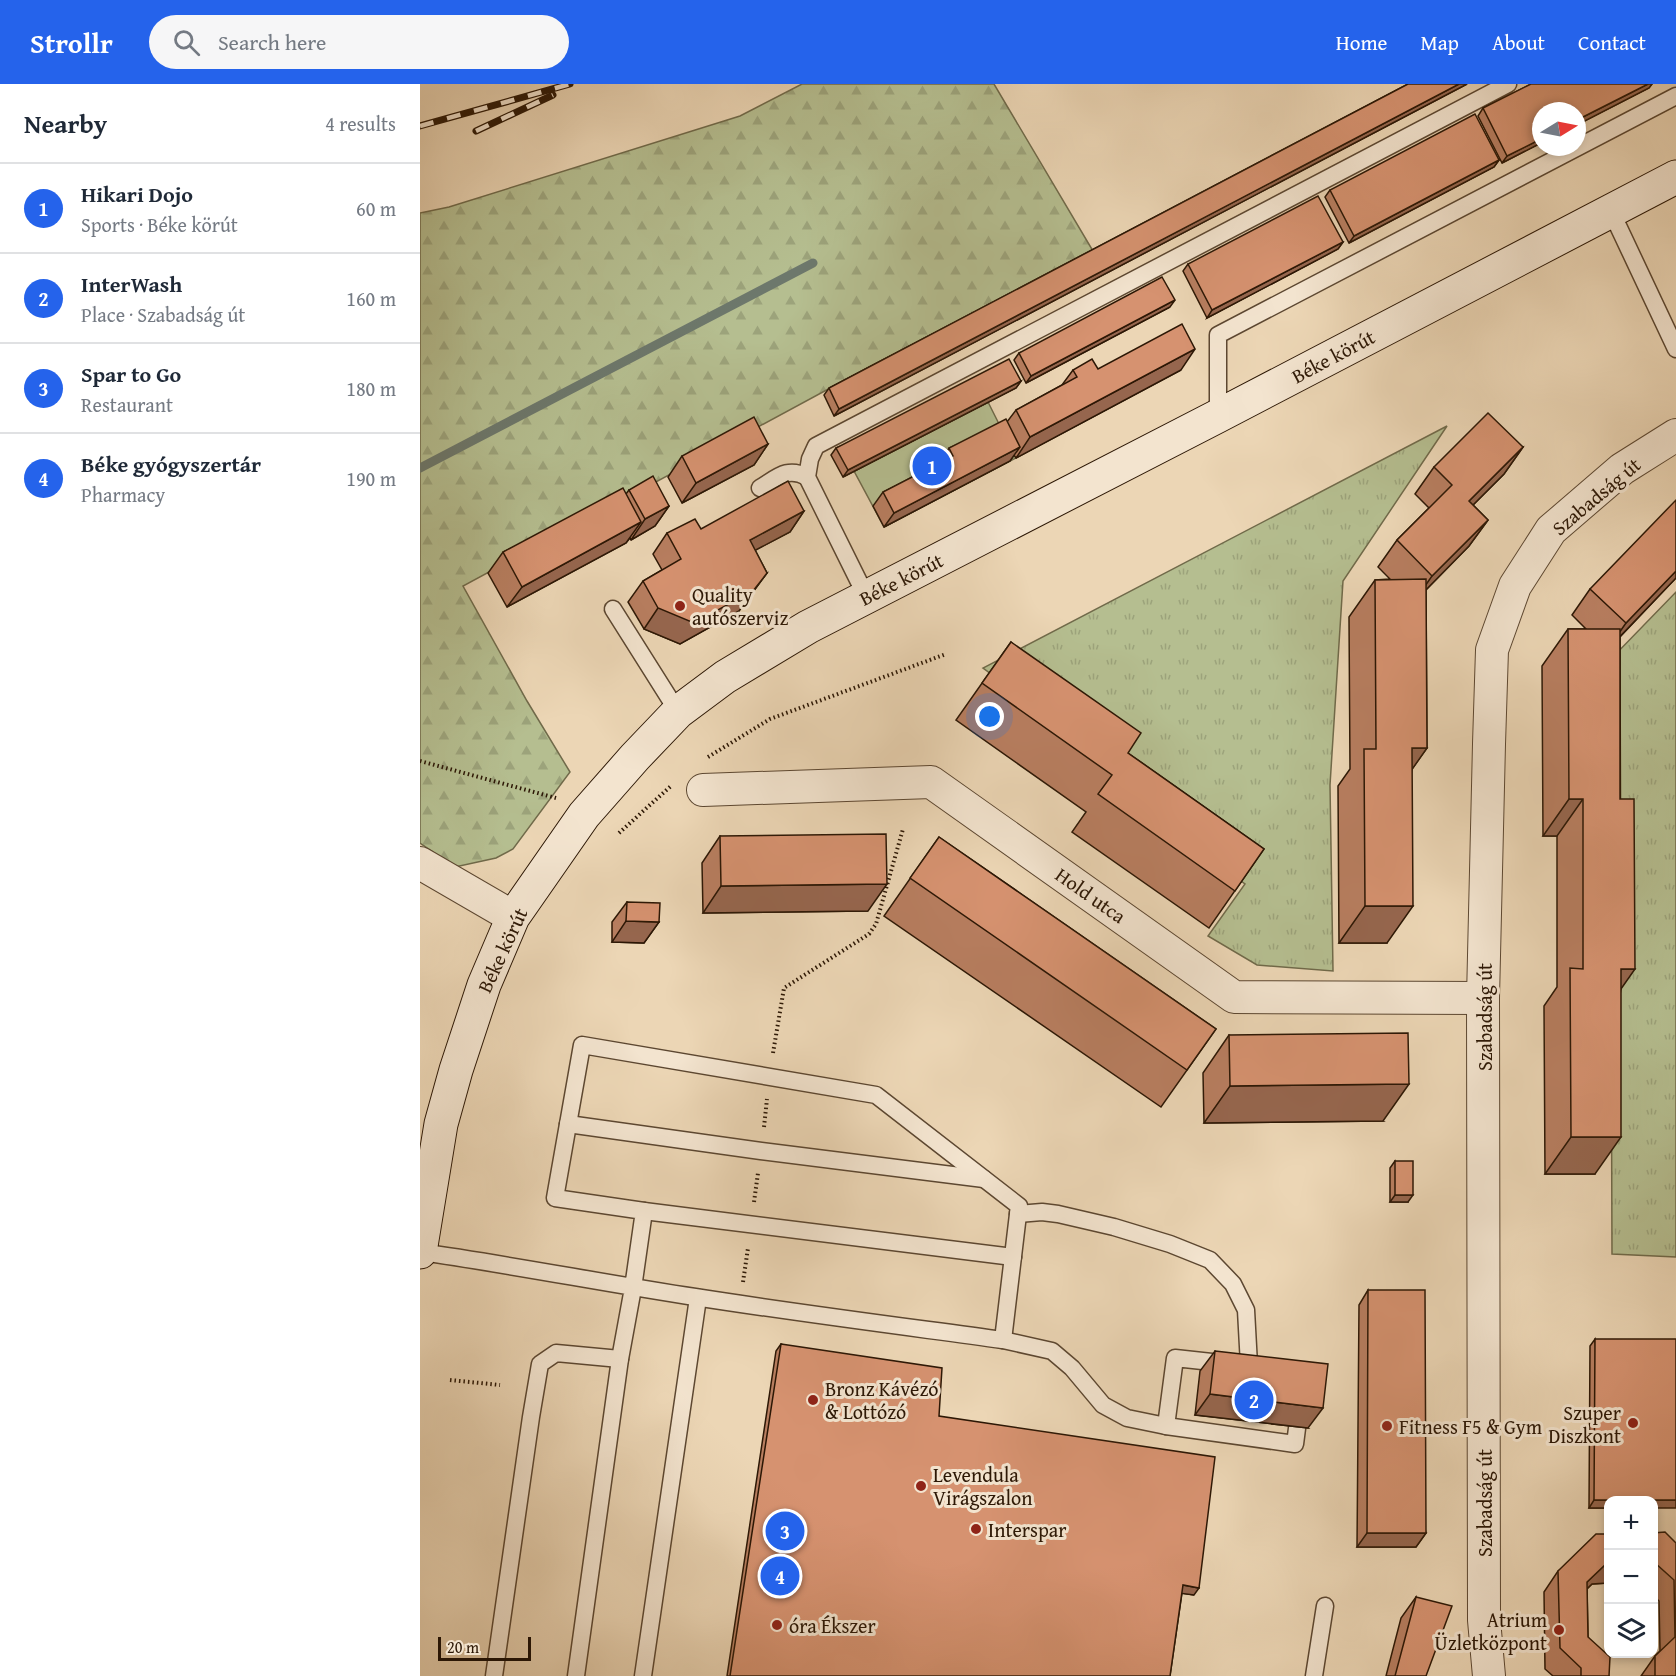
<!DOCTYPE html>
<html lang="en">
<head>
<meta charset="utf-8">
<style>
  body { margin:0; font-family:"Gentium Book Plus",serif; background:#f6f6f7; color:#1f2937 }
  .controls { position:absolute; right:18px; bottom:18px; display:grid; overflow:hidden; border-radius:12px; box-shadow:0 3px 9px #0003 }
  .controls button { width:54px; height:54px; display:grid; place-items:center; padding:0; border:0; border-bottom:2px solid #e0e1e3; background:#fff; color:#1f2937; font:30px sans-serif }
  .compass { position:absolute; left:1112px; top:18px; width:54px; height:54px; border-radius:50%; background:#fff; box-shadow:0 3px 9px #0003; rotate:80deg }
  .scale { position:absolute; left:18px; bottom:15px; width:93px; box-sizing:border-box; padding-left:6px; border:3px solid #2c1705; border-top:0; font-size:16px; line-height:21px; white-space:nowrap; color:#2c1705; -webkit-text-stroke:4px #f3e4cf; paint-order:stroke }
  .you { position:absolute; left:570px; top:633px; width:21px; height:21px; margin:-15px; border:4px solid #fff; border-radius:50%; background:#1a73e8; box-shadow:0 0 0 9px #1a73e833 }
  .badge { display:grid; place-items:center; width:39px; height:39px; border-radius:50%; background:#2563eb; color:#fff; font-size:20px; font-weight:700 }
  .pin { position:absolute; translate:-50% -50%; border:3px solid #fff; box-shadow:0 2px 6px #0006 }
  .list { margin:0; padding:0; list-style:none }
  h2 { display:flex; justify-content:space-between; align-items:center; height:78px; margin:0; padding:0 24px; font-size:26px }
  h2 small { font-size:20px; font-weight:400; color:#747a83 }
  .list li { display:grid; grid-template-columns:39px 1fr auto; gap:18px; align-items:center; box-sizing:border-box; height:90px; padding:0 24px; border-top:2px solid #e0e1e3 }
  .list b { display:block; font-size:22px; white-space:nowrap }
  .list p { margin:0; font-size:20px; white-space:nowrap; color:#747a83 }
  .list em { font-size:20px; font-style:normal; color:#747a83 }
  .icon { flex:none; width:33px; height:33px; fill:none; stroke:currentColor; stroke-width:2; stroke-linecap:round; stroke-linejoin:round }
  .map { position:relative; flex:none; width:1256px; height:1592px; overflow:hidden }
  header { display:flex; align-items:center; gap:36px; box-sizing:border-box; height:84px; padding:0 30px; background:#2563eb; color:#fff }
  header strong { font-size:28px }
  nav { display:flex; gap:33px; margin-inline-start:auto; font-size:21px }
  .search { width:420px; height:54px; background:#f6f6f7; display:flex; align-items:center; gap:15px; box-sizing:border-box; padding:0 21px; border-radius:33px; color:#747a83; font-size:22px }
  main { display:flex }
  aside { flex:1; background:#fff }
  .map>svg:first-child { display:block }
  .grass { fill:url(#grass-tufts); stroke:#706a4a; stroke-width:1.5 }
  .forest { fill:url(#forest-firs); stroke:#706a4a; stroke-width:1.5 }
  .garden { fill:#b5be90; stroke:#706a4a; stroke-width:1.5 }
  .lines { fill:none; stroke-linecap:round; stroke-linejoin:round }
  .stream { stroke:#6d786c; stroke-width:9 }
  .lane-casing { stroke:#5c4731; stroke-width:19 }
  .street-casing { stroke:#5c4731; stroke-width:34 }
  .secondary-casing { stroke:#2c1705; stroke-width:35 }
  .path { stroke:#2c1705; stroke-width:4; stroke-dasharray:1.5 3; stroke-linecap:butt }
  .lane { stroke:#f3e4cf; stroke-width:16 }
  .street { stroke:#f3e4cf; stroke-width:32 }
  .secondary { stroke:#f3e4cf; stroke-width:33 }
  .rail-casing { stroke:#2c1705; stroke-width:7 }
  .rail { stroke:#f3e4cf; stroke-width:4.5; stroke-dasharray:14; stroke-linecap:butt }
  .wall { fill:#b87e60; stroke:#2c1705; stroke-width:1.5 }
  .shaded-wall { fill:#96664e; stroke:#2c1705; stroke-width:1.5 }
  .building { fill:#d69270; stroke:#2c1705; stroke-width:1.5 }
  .poi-dot { fill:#8f2418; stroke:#f3e4cf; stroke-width:2 }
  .labels { text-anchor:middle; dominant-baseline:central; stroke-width:6; stroke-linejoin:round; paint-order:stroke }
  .street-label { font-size:20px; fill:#2c1705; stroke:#f3e4cf }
  .poi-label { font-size:20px; fill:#2c1705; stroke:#f3e4cf; text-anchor:start }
</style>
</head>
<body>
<header>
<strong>Strollr</strong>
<div class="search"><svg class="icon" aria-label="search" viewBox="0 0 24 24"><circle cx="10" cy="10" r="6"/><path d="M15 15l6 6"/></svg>Search here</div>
<nav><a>Home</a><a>Map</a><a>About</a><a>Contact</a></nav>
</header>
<main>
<aside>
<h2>Nearby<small>4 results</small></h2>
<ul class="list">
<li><span class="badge">1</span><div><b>Hikari Dojo</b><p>Sports · Béke körút</p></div><em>60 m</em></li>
<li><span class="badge">2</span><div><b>InterWash</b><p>Place · Szabadság út</p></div><em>160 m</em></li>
<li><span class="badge">3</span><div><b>Spar to Go</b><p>Restaurant</p></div><em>180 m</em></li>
<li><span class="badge">4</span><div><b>Béke gyógyszertár</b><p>Pharmacy</p></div><em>190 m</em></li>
</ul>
</aside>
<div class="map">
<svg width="1256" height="1592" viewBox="0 0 1256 1592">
  <defs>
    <pattern id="grass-tufts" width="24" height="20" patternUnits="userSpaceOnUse" patternTransform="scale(1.5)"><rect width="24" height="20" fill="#b5be90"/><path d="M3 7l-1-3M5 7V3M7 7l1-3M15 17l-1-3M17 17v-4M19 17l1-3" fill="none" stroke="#9ca37b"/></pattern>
    <pattern id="forest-firs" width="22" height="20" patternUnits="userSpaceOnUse" patternTransform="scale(1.5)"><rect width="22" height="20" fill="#b5be90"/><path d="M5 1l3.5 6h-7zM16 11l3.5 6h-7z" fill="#9ca37b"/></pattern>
  </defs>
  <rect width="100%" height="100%" fill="#ecd6b5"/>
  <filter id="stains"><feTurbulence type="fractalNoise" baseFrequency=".00333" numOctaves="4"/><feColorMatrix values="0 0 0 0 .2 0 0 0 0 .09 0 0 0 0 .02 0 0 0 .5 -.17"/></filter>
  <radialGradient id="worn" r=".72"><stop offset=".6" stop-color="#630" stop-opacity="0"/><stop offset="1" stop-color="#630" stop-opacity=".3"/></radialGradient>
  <g class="grass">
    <path d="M 1027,342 L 923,497 L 910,701 L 913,887 L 837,881 L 788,852 L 825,800 L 690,705 L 701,685 L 563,584 Z"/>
    <path d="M 1256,508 L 1256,1173 L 1192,1170 L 1190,576 Z"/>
  </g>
  <path class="forest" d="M 382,0 L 574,0 L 673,167 L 451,282 L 43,502 L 107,617 L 150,688 L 93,765 L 76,774 L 35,783 L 0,759 L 0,129 L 29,123 L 320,32 Z"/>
  <path class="garden" d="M 568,318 L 596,374 L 464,443 L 434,387 Z"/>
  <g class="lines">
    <path class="stream" d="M 0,384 L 393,179"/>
    <defs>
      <g id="lane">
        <path d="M 1191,127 L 1256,265"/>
        <path d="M 798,332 L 798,251 L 1256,12"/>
        <path d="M 340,404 C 357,394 367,382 387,393"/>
        <path d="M 446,512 L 387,393 L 390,375 L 396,362 L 1088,0"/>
        <path d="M 193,525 L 258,628"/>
        <path d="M 148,1040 L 341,1067 L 564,1095"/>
        <path d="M 224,1127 L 593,1173"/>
        <path d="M 598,1130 L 622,1128 L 638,1130 L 694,1143 L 750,1160 L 790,1176 L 813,1200 L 826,1226 L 829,1281"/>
        <path d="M 0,1168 C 92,1181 183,1199 275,1213 C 377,1229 480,1242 583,1256 L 599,1122 L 456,1011 L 162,961 L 135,1114 L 224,1127 L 213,1204 L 200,1275 L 156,1592"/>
        <path d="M 583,1256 L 632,1267 L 652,1284 L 683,1321 L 707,1334 L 746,1342 L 875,1360 L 880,1321"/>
        <path d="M 746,1342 L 755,1274 L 810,1280"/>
        <path d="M 74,1592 L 111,1333 L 120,1280 L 136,1269 L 200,1275"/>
        <path d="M 223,1592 L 278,1214"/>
        <path d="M 894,1592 L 905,1522"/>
      </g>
      <g id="street">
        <path d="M 283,706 L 511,698 L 814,913 L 1063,914"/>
        <path d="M 0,779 L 93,833"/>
        <path d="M 1069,1592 L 1064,1536 L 1063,914 L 1069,660 L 1072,566 L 1095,502 L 1131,446 L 1202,385 L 1256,351"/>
      </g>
      <path id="secondary" d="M 0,1168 L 21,1040 L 36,986 L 64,901 L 93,833 L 164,731 L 215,673 L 258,628 L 305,593 L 388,543 L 798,332 L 1256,93"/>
    </defs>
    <use href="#lane" class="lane-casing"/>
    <use href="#street" class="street-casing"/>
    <use href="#secondary" class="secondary-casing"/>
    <g class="path">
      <path d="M 288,673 L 350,635 L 526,570"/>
      <path d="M 0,677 L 136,714"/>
      <path d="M 199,749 L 252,701"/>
      <path d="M 353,969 L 364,904 L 449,850 L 456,840 L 483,745"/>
      <path d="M 344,1043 L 347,1015"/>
      <path d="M 334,1118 L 338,1089"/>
      <path d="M 323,1198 L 328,1164"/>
      <path d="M 30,1296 L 80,1301"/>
    </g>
    <use href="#lane" class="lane"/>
    <use href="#street" class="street"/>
    <use href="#secondary" class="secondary"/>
    <defs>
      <g id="rail">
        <path d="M 0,42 L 150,0"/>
        <path d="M 56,47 L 133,11"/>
      </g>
    </defs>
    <use href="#rail" class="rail-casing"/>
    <use href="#rail" class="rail"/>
  </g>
  <g class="wall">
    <path d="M 988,0 L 1047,0 L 414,332 L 404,311 L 409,304 Z"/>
    <path d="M 1111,0 L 1232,0 L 1229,4 L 1082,79 L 1058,32 L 1063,24 Z"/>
    <path d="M 1079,76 L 1074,83 L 929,159 L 905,113 L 910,106 Z"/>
    <path d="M 923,158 L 918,165 L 787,234 L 763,187 L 768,180 Z"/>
    <path d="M 750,223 L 606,299 L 594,276 L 599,269 Z"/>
    <path d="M 653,286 L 761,286 L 596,374 L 594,371 L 590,377 L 464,443 L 453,422 L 463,408 L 520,379 L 529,364 L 587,338 L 596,326 L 642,301 Z"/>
    <path d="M 601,297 L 596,304 L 423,393 L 411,371 L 416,364 Z"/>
    <path d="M 348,360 L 334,381 L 262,419 L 248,393 L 262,372 Z"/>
    <path d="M 1103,363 L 1084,390 L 1053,421 L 1068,436 L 1049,462 L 1006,506 L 1007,664 L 992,685 L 967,859 L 919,859 L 918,702 L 930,685 L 929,533 L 955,496 L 970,495 L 958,483 L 977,456 L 1009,424 L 995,410 L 1014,383 Z"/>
    <path d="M 209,406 L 249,422 L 235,442 L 211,456 L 210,454 L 206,459 L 87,523 L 68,489 L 83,468 L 206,410 Z"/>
    <path d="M 384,427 L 370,448 L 335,466 L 347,489 L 319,527 L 260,560 L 224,545 L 208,518 L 223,497 L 242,486 L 233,470 L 247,449 L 281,445 Z"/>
    <path d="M 1256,494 L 1200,553 L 1201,904 L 1175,1090 L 1125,1090 L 1124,922 L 1137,903 L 1137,752 L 1123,752 L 1122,582 L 1148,545 L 1166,545 L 1152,531 L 1170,505 Z"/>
    <path d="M 591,558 L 708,669 L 844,765 L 789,844 L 652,748 L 666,728 L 536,636 Z"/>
    <path d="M 300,752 L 448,827 L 283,829 L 282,779 Z"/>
    <path d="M 519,753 L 796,945 L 741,1023 L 464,832 Z"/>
    <path d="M 207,818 L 239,838 L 224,859 L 192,858 L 192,838 Z"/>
    <path d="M 809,951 L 963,1037 L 784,1039 L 783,989 Z"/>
    <path d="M 975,1077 L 988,1118 L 970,1118 L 970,1084 Z"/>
    <path d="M 948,1206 L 1006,1449 L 996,1463 L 937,1463 L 939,1221 Z"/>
    <path d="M 1175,1255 L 1188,1416 L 1188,1424 L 1169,1424 L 1170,1262 Z"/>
    <path d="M 361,1260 L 519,1332 L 774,1511 L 762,1509 L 750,1592 L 307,1592 L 356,1267 Z"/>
    <path d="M 795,1267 L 888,1344 L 775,1331 L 780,1287 Z"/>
    <path d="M 1233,1449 L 1256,1459 L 1256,1592 L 1221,1592 L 1235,1572 L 1240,1567 L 1239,1517 L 1233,1511 Z"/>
    <path d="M 1188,1450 L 1188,1499 L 1172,1500 L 1167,1505 L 1168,1553 L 1189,1592 L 1133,1592 L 1125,1585 L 1124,1508 L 1138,1487 Z"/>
    <path d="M 996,1513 L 1006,1592 L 966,1592 L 981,1534 Z"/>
  </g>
  <g class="shaded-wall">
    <path d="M 1039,0 L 1047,0 L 414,332 L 419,325 Z"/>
    <path d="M 1228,0 L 1232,0 L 1229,4 L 1157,41 L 1157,36 Z"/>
    <path d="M 1121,55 L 1121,59 L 1082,79 L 1087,72 Z"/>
    <path d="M 1079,76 L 1074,83 L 929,159 L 934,152 Z"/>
    <path d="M 923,158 L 918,165 L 787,234 L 792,226 Z"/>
    <path d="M 755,216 L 750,223 L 606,299 L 611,292 Z"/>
    <path d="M 775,265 L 761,286 L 596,374 L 610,353 Z"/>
    <path d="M 601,297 L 596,304 L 423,393 L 428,386 Z"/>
    <path d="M 348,360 L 334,381 L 262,419 L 276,399 Z"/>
    <path d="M 600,363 L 590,377 L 464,443 L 474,429 Z"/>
    <path d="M 1103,363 L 1084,390 L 1030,444 L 1049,417 Z"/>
    <path d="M 249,422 L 235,442 L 211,456 L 225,435 Z"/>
    <path d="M 384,427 L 370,448 L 315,477 L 330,456 Z"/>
    <path d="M 1068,436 L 1049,462 L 993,519 L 1012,492 Z"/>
    <path d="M 221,438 L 206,459 L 87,523 L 102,503 Z"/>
    <path d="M 1256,487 L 1256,494 L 1187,566 L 1206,539 Z"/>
    <path d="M 347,489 L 319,527 L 260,560 L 224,545 L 238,524 Z"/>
    <path d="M 992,664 L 1007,664 L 981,701 Z"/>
    <path d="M 1149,715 L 1163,715 L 1137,752 L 1123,752 Z"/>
    <path d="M 467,800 L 448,827 L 283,829 L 301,802 Z"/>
    <path d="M 945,822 L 993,822 L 967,859 L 919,859 Z"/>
    <path d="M 206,837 L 239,838 L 224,859 L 192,858 Z"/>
    <path d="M 1201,885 L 1215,885 L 1189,922 Z"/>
    <path d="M 989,1000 L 963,1037 L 784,1039 L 810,1002 Z"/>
    <path d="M 1151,1053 L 1201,1053 L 1175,1090 L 1125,1090 Z"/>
    <path d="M 975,1111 L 993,1111 L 988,1118 L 970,1118 Z"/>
    <path d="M 790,1310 L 903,1324 L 888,1344 L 775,1331 Z"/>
    <path d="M 1174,1416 L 1256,1416 L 1256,1424 L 1233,1424 L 1233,1416 L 1188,1416 L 1188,1424 L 1169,1424 Z"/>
    <path d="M 947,1449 L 1006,1449 L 996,1463 L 937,1463 Z"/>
    <path d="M 1187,1479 L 1188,1479 L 1188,1499 L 1172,1500 L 1152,1519 L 1167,1498 Z"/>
    <path d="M 763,1501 L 779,1504 L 774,1511 L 758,1509 Z"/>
  </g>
  <g class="building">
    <path d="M 988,0 L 1039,0 L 419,325 L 409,304 Z"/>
    <path d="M 1111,0 L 1228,0 L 1157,36 L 1157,27 L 1121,27 L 1121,55 L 1087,72 L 1063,24 Z"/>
    <path d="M 1055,30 L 1079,76 L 934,152 L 910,106 Z"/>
    <path d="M 898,112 L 923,158 L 792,226 L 768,180 Z"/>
    <path d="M 742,193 L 755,216 L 611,292 L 599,269 Z"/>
    <path d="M 762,240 L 775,265 L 610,353 L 596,326 L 657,293 L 653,286 L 672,275 L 678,285 Z"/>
    <path d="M 589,275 L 601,297 L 428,386 L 416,364 Z"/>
    <path d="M 1068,329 L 1103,363 L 1049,417 L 1068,436 L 1012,492 L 977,456 L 1032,401 L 1014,383 Z"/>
    <path d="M 334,333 L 348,360 L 276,399 L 262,372 Z"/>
    <path d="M 586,335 L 600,363 L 474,429 L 463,408 L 533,372 L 529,364 Z"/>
    <path d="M 233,392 L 249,422 L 225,435 L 209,406 Z"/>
    <path d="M 368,397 L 384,427 L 330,456 L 347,489 L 333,507 L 274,539 L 238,524 L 223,497 L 261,475 L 247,449 L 275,435 L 281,445 Z"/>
    <path d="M 203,404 L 221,438 L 102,503 L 83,468 Z"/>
    <path d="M 1256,416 L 1256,487 L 1206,539 L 1170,505 Z"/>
    <path d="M 1006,495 L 1007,664 L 992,664 L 993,822 L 945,822 L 944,665 L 956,665 L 955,496 Z"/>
    <path d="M 1148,545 L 1200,545 L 1200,715 L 1214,715 L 1215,885 L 1201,885 L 1201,1053 L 1151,1053 L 1150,884 L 1163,885 L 1163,715 L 1149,715 Z"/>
    <path d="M 591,558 L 721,649 L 708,669 L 844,765 L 815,807 L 678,710 L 692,691 L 562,599 Z"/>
    <path d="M 466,750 L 467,800 L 301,802 L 300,752 Z"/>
    <path d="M 519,753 L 796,945 L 767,986 L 490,794 Z"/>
    <path d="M 207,818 L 240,819 L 239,838 L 206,837 Z"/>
    <path d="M 988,949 L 989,1000 L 810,1002 L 809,951 Z"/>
    <rect x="975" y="1077" width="18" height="34"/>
    <path d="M 948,1206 L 1005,1206 L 1006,1449 L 947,1449 Z"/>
    <path d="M 1175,1255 L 1256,1255 L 1256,1416 L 1174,1416 Z"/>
    <path d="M 361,1260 L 522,1284 L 519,1332 L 795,1373 L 779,1504 L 763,1501 L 750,1592 L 310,1592 Z"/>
    <path d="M 795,1267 L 908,1280 L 903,1324 L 790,1310 Z"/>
    <path d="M 1245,1448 L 1256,1459 L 1256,1592 L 1235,1592 L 1235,1572 L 1255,1553 L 1254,1496 L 1235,1479 L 1233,1479 L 1233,1449 Z"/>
    <path d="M 1176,1450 L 1188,1450 L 1188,1479 L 1187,1479 L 1167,1498 L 1168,1553 L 1190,1573 L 1189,1592 L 1161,1592 L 1161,1584 L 1140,1564 L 1138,1487 Z"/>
    <path d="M 996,1513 L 1032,1522 L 1006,1592 L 975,1592 Z"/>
  </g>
  <g class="poi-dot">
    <circle cx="260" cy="522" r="6"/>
    <circle cx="393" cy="1316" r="6"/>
    <circle cx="1213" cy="1339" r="6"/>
    <circle cx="967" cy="1342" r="6"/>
    <circle cx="501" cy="1402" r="6"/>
    <circle cx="556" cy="1445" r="6"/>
    <circle cx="357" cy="1541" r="6"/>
    <circle cx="1139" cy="1546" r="6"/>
  </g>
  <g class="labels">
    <g class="street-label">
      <text transform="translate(913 272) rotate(-28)">Béke körút</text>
      <text transform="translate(1176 412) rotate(-40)">Szabadság út</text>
      <text transform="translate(481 495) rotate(-27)">Béke körút</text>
      <text transform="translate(671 811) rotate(35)">Hold utca</text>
      <text transform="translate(82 866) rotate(-65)">Béke körút</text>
      <text transform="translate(1064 933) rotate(-90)">Szabadság út</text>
      <text transform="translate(1064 1419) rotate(-90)">Szabadság út</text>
    </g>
    <g class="poi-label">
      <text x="272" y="510">Quality<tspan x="272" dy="23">autószerviz</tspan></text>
      <text x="405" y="1304">Bronz Kávézó<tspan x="405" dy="23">&amp; Lottózó</tspan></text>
      <text x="1201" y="1328" text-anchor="end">Szuper<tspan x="1201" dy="23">Diszkont</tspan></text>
      <text x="979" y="1342">Fitness F5 &amp; Gym</text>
      <text x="513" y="1390">Levendula<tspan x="513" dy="23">Virágszalon</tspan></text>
      <text x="568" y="1445">Interspar</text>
      <text x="1127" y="1535" text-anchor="end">Atrium<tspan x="1127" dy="23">Üzletközpont</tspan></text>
      <text x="369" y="1541">óra Ékszer</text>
    </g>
  </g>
  <rect width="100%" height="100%" filter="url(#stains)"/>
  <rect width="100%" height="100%" fill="url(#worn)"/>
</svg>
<div class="controls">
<button>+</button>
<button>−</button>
<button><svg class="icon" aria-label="layers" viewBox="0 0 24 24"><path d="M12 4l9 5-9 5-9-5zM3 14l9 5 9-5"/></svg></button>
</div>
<svg class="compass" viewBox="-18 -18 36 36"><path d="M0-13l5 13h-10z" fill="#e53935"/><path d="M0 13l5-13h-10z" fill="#747a83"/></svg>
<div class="scale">20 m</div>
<div class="you"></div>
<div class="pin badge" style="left:512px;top:382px">1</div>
<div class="pin badge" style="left:834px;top:1316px">2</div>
<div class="pin badge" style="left:365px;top:1447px">3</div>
<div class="pin badge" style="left:360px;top:1492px">4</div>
</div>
</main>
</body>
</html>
